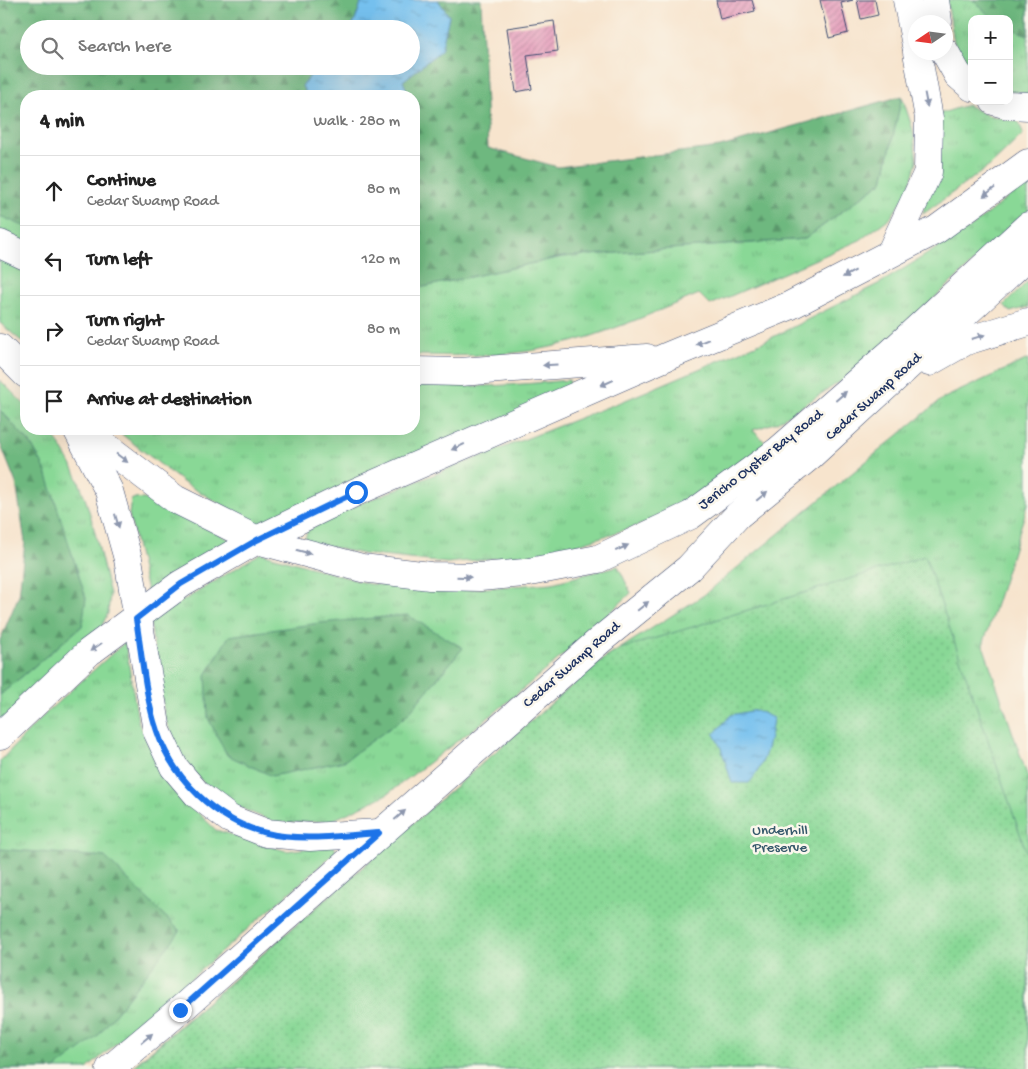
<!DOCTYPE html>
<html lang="en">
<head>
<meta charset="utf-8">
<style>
  body { margin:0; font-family:"Gochi Hand",sans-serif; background:#f2f2f2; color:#222 }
  .controls { position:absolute; right:15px; top:15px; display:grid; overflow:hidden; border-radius:10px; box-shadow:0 5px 20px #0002 }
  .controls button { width:45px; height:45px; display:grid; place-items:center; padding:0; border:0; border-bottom:1px solid #e0e0e0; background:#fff; color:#222; font:25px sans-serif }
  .compass { position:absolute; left:908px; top:15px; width:45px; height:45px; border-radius:50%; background:#fff; box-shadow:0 5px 20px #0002; rotate:257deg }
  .stop { position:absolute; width:15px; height:15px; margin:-11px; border:4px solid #1a73e8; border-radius:50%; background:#fff }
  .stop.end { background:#1a73e8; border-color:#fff; box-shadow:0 1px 5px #0008 }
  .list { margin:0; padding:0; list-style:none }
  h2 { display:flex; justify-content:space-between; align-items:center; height:65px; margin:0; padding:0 20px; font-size:21px }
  h2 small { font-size:16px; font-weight:400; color:#767676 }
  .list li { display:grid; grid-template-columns:32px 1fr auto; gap:15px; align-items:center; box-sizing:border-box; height:70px; padding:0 20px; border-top:1px solid #e0e0e0 }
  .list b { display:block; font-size:19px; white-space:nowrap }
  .list p { margin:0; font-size:16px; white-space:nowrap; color:#767676 }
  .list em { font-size:16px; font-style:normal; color:#767676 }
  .icon { flex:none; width:28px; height:28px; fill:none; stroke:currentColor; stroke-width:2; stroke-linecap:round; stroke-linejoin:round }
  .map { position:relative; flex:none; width:1028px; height:1069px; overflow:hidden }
  .search { position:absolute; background:#fff; box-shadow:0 5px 20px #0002; left:20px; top:20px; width:400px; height:55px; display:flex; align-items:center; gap:12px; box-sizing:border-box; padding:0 18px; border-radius:28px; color:#767676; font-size:19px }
  .panel { position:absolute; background:#fff; box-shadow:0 5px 20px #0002; left:20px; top:90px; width:400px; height:345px; border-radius:20px }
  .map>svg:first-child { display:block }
  .grass { fill:url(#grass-tufts); stroke:#52847a }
  .forest { fill:url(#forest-firs); stroke:#44746e }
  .park { fill:url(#park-dots); stroke:#52847a }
  .water { fill:url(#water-ripples); stroke:#4878a6 }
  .building { fill:url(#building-hatch) }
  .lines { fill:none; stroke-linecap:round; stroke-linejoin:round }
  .primary-casing { stroke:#3c4a6f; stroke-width:29 }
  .primary { stroke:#fff; stroke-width:28 }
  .oneway { fill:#8d97ae }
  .route { stroke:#1a73e8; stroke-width:6 }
  .labels { text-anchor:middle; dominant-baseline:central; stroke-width:5; stroke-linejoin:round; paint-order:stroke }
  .street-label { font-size:15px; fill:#1b2f5e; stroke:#fbf7ec }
  .park-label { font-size:15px; fill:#36596c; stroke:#fbf7ec }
</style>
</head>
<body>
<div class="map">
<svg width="1028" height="1069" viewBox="0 0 1028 1069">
  <defs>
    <pattern id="grass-tufts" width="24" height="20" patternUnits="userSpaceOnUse" patternTransform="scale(1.25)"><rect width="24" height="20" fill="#89d896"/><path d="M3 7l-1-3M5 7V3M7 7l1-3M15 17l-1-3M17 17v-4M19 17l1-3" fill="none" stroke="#76ba84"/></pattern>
    <pattern id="forest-firs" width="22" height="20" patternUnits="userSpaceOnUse" patternTransform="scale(1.25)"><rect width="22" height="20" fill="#6eb87f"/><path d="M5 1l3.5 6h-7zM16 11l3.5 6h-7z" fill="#5a966b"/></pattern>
    <pattern id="park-dots" width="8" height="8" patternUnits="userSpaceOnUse" patternTransform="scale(1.25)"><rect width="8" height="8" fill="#89d896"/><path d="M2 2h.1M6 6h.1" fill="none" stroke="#76ba84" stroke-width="1.8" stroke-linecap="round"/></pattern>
    <pattern id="water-ripples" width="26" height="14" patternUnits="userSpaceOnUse" patternTransform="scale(1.25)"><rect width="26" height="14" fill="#74c0ee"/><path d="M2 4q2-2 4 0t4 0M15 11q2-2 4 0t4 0" fill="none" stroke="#5e9cc4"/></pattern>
    <pattern id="building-hatch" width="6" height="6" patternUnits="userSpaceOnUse" patternTransform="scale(1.25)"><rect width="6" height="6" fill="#e59bba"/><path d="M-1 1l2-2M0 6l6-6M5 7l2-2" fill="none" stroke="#b97f9a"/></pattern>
  </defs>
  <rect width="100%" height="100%" fill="#fbf7ec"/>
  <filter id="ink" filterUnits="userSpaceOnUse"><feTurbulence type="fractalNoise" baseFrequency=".02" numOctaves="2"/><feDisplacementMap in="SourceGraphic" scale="10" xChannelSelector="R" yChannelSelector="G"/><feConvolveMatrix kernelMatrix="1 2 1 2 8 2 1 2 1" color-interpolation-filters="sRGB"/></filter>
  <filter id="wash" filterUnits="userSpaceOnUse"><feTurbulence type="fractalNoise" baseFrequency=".0096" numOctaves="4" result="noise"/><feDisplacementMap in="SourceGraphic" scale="20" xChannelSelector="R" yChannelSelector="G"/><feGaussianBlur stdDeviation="1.12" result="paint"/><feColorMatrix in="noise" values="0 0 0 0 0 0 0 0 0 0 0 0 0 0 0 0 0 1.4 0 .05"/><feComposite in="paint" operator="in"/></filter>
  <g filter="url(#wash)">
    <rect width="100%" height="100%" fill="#f7e4cd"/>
    <g class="grass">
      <path d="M 947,0 L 1028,0 L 1028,95 L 1009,92 L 1009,19 L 972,19 L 972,73 L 955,48 Z"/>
      <path d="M 902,96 L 913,130 L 917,161 L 908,192 L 891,217 L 860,240 L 710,305 L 699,294 C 655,312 602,336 555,346 C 509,357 461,356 414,355 L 414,289 L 562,257 L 805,239 L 883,181 Z"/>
      <path d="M 967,105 L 987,115 L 1019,122 L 1023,134 L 991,165 L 923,214 L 936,115 Z"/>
      <path d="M 1028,181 L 1028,213 L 846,378 L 777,422 L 753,430 L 769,446 L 725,480 L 650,522 L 550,553 L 447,563 L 363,554 L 305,541 L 307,530 L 359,504 L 628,399 L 765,341 L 882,282 L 971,227 Z"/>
      <path d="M 0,215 L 26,226 L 26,246 L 0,234 Z"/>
      <path d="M 0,259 L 26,272 L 26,345 L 0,323 Z"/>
      <path d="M 1028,281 L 1028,307 L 1010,312 L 1004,305 Z"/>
      <path d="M 1028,359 L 1028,504 L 983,645 L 1028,778 L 1028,1069 L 130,1069 L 599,662 L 704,595 L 942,399 Z"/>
      <path d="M 0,380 L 26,406 L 26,429 L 47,429 C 87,473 95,538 110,594 L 108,613 L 99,632 L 0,731 L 0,695 L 82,626 L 10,420 L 0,410 Z"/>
      <path d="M 569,380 L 570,389 L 258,526 L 184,483 L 115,429 L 414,429 L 414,384 C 466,389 517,385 569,380 Z"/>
      <path d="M 135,498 L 165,502 L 230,540 L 227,545 L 151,592 L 147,591 L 129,514 L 131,500 Z"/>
      <path d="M 261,553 L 369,584 L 460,590 L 552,583 L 618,566 L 631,593 L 574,646 L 493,714 L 386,795 L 331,821 L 276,823 L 222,800 L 184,764 L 165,719 L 150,621 Z"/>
      <path d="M 125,642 L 138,721 L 166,782 L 216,830 L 286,851 L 334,845 L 336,852 L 87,1069 L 0,1069 L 0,761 L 47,712 Z"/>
    </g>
    <g class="forest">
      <path d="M 0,0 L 362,0 L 355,21 L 349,29 L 29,29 L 29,66 L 318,66 L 302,86 L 308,96 L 26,96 L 26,227 L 0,216 Z"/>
      <path d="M 438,0 L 481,0 L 488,148 L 558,167 L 720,147 L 902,96 L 883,181 L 805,239 L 562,257 L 414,289 L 414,96 L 409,96 L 403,81 L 441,50 L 449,16 Z"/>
      <path d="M 973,0 L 1028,0 L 1028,35 L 1009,28 L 1009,19 L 993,19 Z"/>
      <path d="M 0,410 L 31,444 L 45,469 L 86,598 L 82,626 L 0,695 L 0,640 L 19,595 L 25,542 L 16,483 L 0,443 Z"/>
      <path d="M 407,615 L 463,648 L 405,717 L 344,761 L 272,776 L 227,755 L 208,718 L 206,675 L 229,636 L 320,623 Z"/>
      <path d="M 0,849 L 105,857 L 180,931 L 97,1037 L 55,1069 L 0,1069 Z"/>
    </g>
    <path class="park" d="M 925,556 L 1028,857 L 1028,1069 L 131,1069 L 599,662 L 620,649 Z"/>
    <g class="water">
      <path d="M 362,0 L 438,0 L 449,16 L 441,50 L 403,81 L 409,96 L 308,96 L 302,86 L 318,66 L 411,66 L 411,29 L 349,29 L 355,21 Z"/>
      <path d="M 756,710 L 773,718 C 770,741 765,765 749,783 L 732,783 L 721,748 L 714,734 L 731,715 Z"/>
    </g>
    <g id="blocks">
      <g class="building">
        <path d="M 716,0 L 752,0 L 755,11 L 720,19 Z"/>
        <path d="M 820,0 L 853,0 L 841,3 L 848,33 L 829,38 Z"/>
        <path d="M 857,0 L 875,0 L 878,15 L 861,19 Z"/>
        <path d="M 554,21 L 558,51 L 527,55 L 532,89 L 516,92 L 507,28 Z"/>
      </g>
    </g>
  </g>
  <g filter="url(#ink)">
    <use href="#blocks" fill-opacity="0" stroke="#3c4a6f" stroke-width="1"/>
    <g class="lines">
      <defs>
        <g id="primary">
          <path d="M 907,0 L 916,45"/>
          <path d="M 935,0 L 938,22"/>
          <path d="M 945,52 L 958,75 L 972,87"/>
          <path d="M 994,101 L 1008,105 L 1028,106"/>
          <path d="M 0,244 L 26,256"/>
          <path d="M 891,252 L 928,172 L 929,118 L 917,52"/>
          <path d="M 0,348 L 26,374"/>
          <path d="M 929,362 L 966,341 L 1028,322"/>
          <path d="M 414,371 L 460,372 L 647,358"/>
          <path d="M 77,429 L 109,491 L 128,559 L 157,731 L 174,767 L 197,794 L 230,819 L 266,833 L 310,837 L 379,833"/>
          <path d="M 83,429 L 175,499 L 257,540 L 362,568 L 430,576 L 480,577 L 524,573 L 598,559 L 691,515 L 778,451 L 892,352 L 1028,226"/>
          <path d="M 0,736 L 89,652 L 181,584 L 257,540 L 356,492 L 668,356 L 789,306 L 936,230 L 1028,163"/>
          <path d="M 110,1069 L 180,1010 L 599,641 L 689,568 L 738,515 L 810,456 L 1028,256"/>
        </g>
      </defs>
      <use href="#primary" class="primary-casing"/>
      <use href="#primary" class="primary"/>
    </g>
    <defs><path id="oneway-solid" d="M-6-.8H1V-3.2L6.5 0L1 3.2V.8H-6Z" transform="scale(1.25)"/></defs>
    <g class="oneway">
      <use href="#oneway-solid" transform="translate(926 100) rotate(79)"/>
      <use href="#oneway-solid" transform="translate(989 192) rotate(143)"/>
      <use href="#oneway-solid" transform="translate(849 274) rotate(152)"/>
      <use href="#oneway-solid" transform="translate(978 337) rotate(-17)"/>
      <use href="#oneway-solid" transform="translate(702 342) rotate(158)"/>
      <use href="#oneway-solid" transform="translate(550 365) rotate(176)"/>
      <use href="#oneway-solid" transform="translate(607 383) rotate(156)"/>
      <use href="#oneway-solid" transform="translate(841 396) rotate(-41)"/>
      <use href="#oneway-solid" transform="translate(458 447) rotate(156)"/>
      <use href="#oneway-solid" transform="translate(122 458) rotate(37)"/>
      <use href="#oneway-solid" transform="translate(762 496) rotate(-40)"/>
      <use href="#oneway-solid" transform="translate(117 521) rotate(74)"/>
      <use href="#oneway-solid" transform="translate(622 548) rotate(-25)"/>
      <use href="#oneway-solid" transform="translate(304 552) rotate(15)"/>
      <use href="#oneway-solid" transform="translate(464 577) rotate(1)"/>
      <use href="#oneway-solid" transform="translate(643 606) rotate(-39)"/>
      <use href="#oneway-solid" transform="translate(96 647) rotate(145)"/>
      <use href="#oneway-solid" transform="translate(400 815) rotate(-41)"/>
      <use href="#oneway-solid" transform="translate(147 1038) rotate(-40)"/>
    </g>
  </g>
  <g class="lines" filter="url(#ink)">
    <path class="route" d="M 180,1010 L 379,833 C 343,835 302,842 266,833 C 216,821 173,779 157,731 C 145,696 142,655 136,619 L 181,584 L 257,540 L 356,492"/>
  </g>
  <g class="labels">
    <g class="street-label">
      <text transform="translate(874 397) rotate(-42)">Cedar Swamp Road</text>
      <text transform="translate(761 460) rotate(-38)">Jericho Oyster Bay Road</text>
      <text transform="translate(572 665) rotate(-41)">Cedar Swamp Road</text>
    </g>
    <g class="park-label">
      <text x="780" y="831">Underhill<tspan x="780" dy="17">Preserve</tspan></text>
    </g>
  </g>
</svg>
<div class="controls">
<button>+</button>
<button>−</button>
</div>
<svg class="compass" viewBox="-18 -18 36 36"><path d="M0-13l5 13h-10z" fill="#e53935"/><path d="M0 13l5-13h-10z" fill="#767676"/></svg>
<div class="stop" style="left:356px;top:492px"></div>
<div class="stop end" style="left:180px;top:1010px"></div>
<div class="search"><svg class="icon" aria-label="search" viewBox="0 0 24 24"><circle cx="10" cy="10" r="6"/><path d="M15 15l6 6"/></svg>Search here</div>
<section class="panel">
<h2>4 min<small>Walk · 280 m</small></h2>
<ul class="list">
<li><svg class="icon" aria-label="ahead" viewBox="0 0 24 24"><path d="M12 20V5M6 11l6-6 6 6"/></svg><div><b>Continue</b><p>Cedar Swamp Road</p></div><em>80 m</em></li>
<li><svg class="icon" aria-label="left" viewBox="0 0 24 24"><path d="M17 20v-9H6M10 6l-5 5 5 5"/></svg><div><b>Turn left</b></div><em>120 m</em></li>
<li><svg class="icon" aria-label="right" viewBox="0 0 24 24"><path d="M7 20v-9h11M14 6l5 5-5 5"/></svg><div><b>Turn right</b><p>Cedar Swamp Road</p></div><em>80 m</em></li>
<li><svg class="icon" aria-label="arrive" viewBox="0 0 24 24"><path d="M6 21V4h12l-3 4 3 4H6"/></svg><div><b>Arrive at destination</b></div></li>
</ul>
</section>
</div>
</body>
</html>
